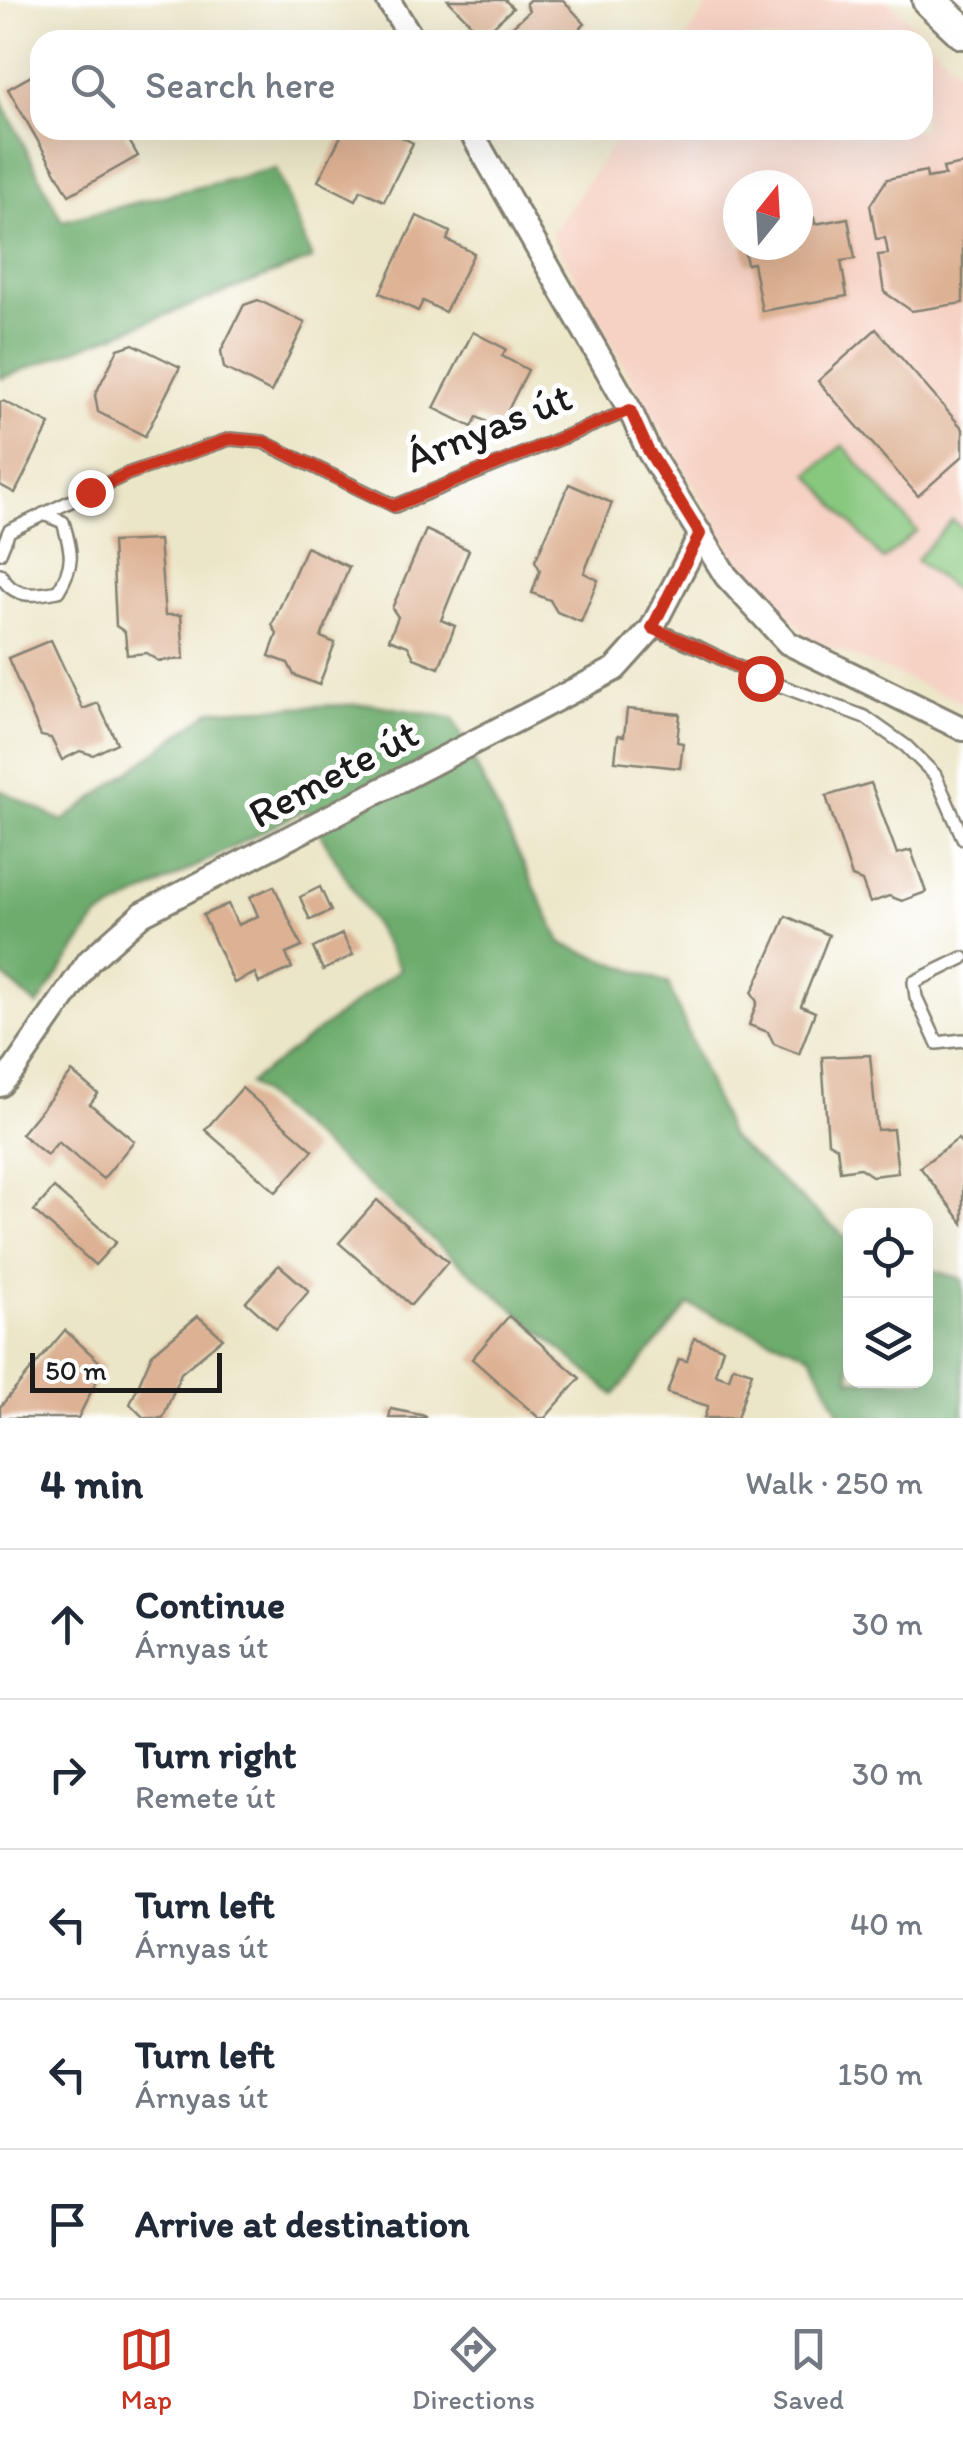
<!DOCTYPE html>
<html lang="en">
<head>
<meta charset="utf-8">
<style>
  body { margin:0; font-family:Itim,sans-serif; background:#f6f6f7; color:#1f2937 }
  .controls { position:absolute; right:30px; bottom:30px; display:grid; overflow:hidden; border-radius:20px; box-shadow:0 10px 40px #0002 }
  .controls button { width:90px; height:90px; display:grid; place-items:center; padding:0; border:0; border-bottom:2px solid #e0e1e3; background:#fff; color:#1f2937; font:50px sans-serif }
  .compass { position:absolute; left:723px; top:170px; width:90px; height:90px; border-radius:50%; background:#fff; box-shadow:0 10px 40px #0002; rotate:18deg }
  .scale { position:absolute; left:30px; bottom:25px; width:192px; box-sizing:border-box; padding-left:10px; border:5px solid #1c1c1c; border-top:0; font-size:28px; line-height:35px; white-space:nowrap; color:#1c1c1c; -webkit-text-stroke:8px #fff; paint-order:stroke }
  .stop { position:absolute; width:30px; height:30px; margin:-22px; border:8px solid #c8321e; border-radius:50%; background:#fff }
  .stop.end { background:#c8321e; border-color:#fff; box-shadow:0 2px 10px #0008 }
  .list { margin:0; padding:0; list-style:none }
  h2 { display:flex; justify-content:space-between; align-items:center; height:130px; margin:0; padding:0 40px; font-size:42px }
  h2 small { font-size:32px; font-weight:400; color:#747a83 }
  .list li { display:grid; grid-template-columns:65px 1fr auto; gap:30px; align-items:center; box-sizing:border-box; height:150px; padding:0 40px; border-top:2px solid #e0e1e3 }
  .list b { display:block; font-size:38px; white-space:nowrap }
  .list p { margin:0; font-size:32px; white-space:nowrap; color:#747a83 }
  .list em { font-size:32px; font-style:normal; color:#747a83 }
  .icon { flex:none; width:55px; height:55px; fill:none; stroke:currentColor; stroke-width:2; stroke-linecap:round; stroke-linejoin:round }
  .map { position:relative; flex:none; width:963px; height:1418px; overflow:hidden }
  .search { position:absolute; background:#fff; box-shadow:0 10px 40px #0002; left:30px; right:30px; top:30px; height:110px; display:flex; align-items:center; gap:25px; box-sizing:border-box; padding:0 35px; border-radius:30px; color:#747a83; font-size:38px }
  .sheet { height:880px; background:#fff }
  nav { display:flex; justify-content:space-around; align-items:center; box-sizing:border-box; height:140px; border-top:2px solid #e0e1e3; background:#fff; font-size:28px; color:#747a83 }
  nav a { display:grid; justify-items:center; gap:5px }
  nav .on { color:#c8321e }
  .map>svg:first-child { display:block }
  .built { fill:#f6d2c4; fill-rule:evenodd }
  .green { fill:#87c77e; stroke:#52724d; stroke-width:2.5 }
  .forest { fill:#6dac6d; stroke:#446444; stroke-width:2.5 }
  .building { fill:#ddb193 }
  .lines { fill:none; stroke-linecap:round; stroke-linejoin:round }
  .service-casing { stroke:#848172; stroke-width:16 }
  .minor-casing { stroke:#848172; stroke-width:28 }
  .secondary-casing { stroke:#848172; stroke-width:38 }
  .service { stroke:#fff; stroke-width:11 }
  .minor { stroke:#fff; stroke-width:22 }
  .secondary { stroke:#fff; stroke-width:32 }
  .route { stroke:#c8321e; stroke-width:12 }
  .labels { text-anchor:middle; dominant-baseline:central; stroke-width:10; stroke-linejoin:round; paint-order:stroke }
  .street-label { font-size:42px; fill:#1c1c1c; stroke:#fff }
</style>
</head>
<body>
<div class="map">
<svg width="963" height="1418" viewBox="0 0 963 1418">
  <rect width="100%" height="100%" fill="#fff"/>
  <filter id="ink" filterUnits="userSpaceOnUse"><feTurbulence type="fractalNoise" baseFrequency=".01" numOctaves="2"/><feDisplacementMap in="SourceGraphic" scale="20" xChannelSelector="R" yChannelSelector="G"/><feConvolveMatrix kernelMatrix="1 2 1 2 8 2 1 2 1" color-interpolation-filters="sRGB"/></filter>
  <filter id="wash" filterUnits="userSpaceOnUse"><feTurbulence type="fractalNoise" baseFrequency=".0048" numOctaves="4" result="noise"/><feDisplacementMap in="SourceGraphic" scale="40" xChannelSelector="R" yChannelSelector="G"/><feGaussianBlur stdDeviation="2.25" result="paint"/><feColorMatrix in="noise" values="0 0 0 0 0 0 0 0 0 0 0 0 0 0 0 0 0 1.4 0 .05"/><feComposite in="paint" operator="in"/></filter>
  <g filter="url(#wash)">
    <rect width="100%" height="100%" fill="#ece6c8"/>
    <path class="built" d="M 712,0 L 888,0 L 963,75 L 963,703 L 810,638 L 738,562 L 637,389 L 551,234 L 623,130 L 923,130 L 923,40 L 685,40 ZM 738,185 L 798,185 L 798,245 L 738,245 Z"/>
    <g class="green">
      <path d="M 843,445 L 917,531 L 883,560 L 809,474 Z"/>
      <path d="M 952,520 L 963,529 L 963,597 L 916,560 Z"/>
    </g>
    <g class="forest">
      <path d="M 0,97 L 62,221 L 276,168 L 312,259 L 0,379 Z"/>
      <path d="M 371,704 L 453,718 L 562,944 L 668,983 L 730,1137 L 850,1241 L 850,1380 L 926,1380 L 926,1268 L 963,1280 L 963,1418 L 842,1418 L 811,1355 L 689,1305 L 614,1395 L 249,1083 L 400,969 L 306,809 L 97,918 L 37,1006 L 0,973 L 0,790 L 63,821 L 212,710 Z"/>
    </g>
    <g id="blocks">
      <g class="building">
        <path d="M 448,0 L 505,0 L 513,8 L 483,36 Z"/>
        <path d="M 529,0 L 563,0 L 585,24 L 571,37 L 574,40 L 508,40 L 503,35 L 529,11 L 526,3 Z"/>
        <path d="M 40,71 L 40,130 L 123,130 L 138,156 L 69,195 L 8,89 Z"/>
        <path d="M 344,130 L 388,130 L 413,143 L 384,201 L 361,190 L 356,200 L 318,181 Z"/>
        <path d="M 963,164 L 963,303 L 912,311 L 884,292 L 878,255 L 888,254 L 886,242 L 885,238 L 876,239 L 870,205 L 887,179 L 926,171 L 927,178 L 945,175 L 943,168 Z"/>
        <path d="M 417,216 L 450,232 L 447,240 L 474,253 L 445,312 L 423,301 L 418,311 L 380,293 Z"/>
        <path d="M 814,218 L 815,224 L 848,218 L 855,259 L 841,261 L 847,296 L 762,311 L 753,263 L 747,264 L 743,245 L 798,245 L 798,221 Z"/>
        <path d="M 258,300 L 305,323 L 271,392 L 224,368 L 221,351 L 244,305 Z"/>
        <path d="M 876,329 L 963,429 L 963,456 L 918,496 L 818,381 Z"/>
        <path d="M 473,332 L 506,349 L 502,356 L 528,370 L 499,428 L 477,417 L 472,427 L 434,408 Z"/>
        <path d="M 133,344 L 180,367 L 145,436 L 98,412 L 95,395 L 118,349 Z"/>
        <path d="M 3,401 L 50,424 L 15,493 L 0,485 L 0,402 Z"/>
        <path d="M 569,484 L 612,503 L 584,573 L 598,580 L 581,622 L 557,612 L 550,600 L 532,593 L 540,570 L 535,561 Z"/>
        <path d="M 426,530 L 469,550 L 441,620 L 455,626 L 439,668 L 414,658 L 408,646 L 389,639 L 398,617 L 392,608 Z"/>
        <path d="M 159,540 L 165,615 L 181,615 L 184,659 L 158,661 L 147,653 L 127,655 L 125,632 L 116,626 L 112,542 Z"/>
        <path d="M 306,547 L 349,567 L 321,637 L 335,643 L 319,685 L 294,675 L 288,663 L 269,656 L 277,634 L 272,625 Z"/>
        <path d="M 51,640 L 83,709 L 98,703 L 117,743 L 93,755 L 80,751 L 62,760 L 51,738 L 41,736 L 8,658 Z"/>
        <path d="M 627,709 L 680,714 L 677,742 L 683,743 L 680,768 L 615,761 L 618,735 L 624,736 Z"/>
        <path d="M 871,783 L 897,854 L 911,850 L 926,892 L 902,901 L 889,896 L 870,903 L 862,881 L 852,877 L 826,796 Z"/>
        <path d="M 274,886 L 302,947 L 286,954 L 292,968 L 259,983 L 255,973 L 234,983 L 203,915 L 228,904 L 238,925 L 258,916 L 250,897 Z"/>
        <path d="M 320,887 L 331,911 L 310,920 L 300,897 Z"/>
        <path d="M 786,916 L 829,935 L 801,1006 L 815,1012 L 799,1054 L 774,1044 L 768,1032 L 749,1025 L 757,1002 L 752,993 Z"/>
        <path d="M 342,934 L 353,955 L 323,970 L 313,948 Z"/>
        <path d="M 870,1055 L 877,1130 L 893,1129 L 898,1173 L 872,1176 L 860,1168 L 840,1171 L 837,1147 L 828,1142 L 822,1057 Z"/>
        <path d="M 72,1072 L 98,1094 L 90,1104 L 134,1141 L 103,1179 L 58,1142 L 47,1155 L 21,1134 Z"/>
        <path d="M 242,1088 L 313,1150 L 276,1192 L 205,1130 Z"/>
        <path d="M 958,1139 L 963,1145 L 963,1223 L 920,1167 Z"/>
        <path d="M 54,1188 L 116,1242 L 95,1265 L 34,1211 Z"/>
        <path d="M 377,1200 L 448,1262 L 411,1305 L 339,1243 Z"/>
        <path d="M 279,1265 L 309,1291 L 276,1329 L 246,1302 Z"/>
        <path d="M 198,1316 L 223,1338 L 181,1373 L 163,1418 L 144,1418 L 130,1404 L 152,1354 Z"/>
        <path d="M 509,1316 L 580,1378 L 545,1418 L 539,1418 L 472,1359 Z"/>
        <path d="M 65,1330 L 104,1366 L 78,1418 L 0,1418 L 0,1407 Z"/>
        <path d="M 694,1338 L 723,1348 L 715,1374 L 729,1379 L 733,1366 L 752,1372 L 737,1418 L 704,1418 L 708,1406 L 667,1393 L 679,1359 L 687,1361 Z"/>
        <path d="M 391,1409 L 426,1416 L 426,1418 L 389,1418 Z"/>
      </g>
    </g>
  </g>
  <g filter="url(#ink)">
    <use href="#blocks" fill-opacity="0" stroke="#848172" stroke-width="2.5"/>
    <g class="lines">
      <defs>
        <g id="service">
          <path d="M 0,553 L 9,531 L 127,474 L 230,439 L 263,442 L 395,506 L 630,410"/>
          <path d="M 0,574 C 13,599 34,596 58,591 C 75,564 72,552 63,522 L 43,514"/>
          <path d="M 652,628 L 702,649 L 760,678 L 865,717 L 906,746 L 935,775 L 963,838"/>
          <path d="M 963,958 L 914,982 L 916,997 L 937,1043 L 963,1040"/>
        </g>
        <g id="minor">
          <path d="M 388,0 L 413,40"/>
          <path d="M 470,130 L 630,410 L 648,450 L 726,576 L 788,643 L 963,729"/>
          <path d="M 0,1085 L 15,1068 L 89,961 L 142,914 L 615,669 L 652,628 L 701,534"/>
        </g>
        <path id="secondary" d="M 929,0 L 963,32"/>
      </defs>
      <use href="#service" class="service-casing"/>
      <use href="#minor" class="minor-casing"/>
      <use href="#secondary" class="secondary-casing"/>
      <use href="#service" class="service"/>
      <use href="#minor" class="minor"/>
      <use href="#secondary" class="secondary"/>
    </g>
  </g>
  <g class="lines" filter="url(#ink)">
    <path class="route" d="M 90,492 L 127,474 L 230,439 L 264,442 L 394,506 L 630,410 L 648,450 L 700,534 L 652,628 L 702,649 L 760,678"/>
  </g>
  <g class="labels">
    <g class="street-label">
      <text transform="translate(488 427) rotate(-22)">Árnyas út</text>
      <text transform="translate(333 773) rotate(-28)">Remete út</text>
    </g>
  </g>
</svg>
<div class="controls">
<button><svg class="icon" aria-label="locate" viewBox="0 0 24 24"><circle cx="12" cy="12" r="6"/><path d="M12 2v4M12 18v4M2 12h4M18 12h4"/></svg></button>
<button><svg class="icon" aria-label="layers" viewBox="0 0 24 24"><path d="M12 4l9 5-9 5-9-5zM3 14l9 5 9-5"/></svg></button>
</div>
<svg class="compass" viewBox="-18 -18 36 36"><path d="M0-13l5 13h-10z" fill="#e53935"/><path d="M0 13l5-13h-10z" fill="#747a83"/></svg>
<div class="scale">50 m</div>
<div class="stop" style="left:760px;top:678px"></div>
<div class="stop end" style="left:90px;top:492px"></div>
<div class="search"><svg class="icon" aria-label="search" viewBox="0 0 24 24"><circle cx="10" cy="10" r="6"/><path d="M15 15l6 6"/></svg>Search here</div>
</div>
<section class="sheet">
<h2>4 min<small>Walk · 250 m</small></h2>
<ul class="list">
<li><svg class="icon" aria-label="ahead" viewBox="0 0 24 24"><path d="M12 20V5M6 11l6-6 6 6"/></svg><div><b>Continue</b><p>Árnyas út</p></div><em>30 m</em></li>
<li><svg class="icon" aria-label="right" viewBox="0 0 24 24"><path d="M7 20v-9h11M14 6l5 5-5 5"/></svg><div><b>Turn right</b><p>Remete út</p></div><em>30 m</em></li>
<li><svg class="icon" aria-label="left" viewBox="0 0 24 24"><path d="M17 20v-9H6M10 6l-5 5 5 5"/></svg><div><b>Turn left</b><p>Árnyas út</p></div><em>40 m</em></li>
<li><svg class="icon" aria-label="left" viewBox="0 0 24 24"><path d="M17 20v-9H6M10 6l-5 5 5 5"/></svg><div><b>Turn left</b><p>Árnyas út</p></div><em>150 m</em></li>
<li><svg class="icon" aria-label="arrive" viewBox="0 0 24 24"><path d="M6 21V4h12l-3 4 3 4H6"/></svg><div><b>Arrive at destination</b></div></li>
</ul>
</section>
<nav>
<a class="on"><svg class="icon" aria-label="map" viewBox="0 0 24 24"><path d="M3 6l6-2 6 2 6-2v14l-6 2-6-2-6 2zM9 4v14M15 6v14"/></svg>Map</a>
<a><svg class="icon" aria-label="directions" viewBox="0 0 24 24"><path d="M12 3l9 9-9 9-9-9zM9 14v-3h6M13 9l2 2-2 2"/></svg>Directions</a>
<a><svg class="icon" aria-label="saved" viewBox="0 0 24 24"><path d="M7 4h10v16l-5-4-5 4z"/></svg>Saved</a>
</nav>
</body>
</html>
